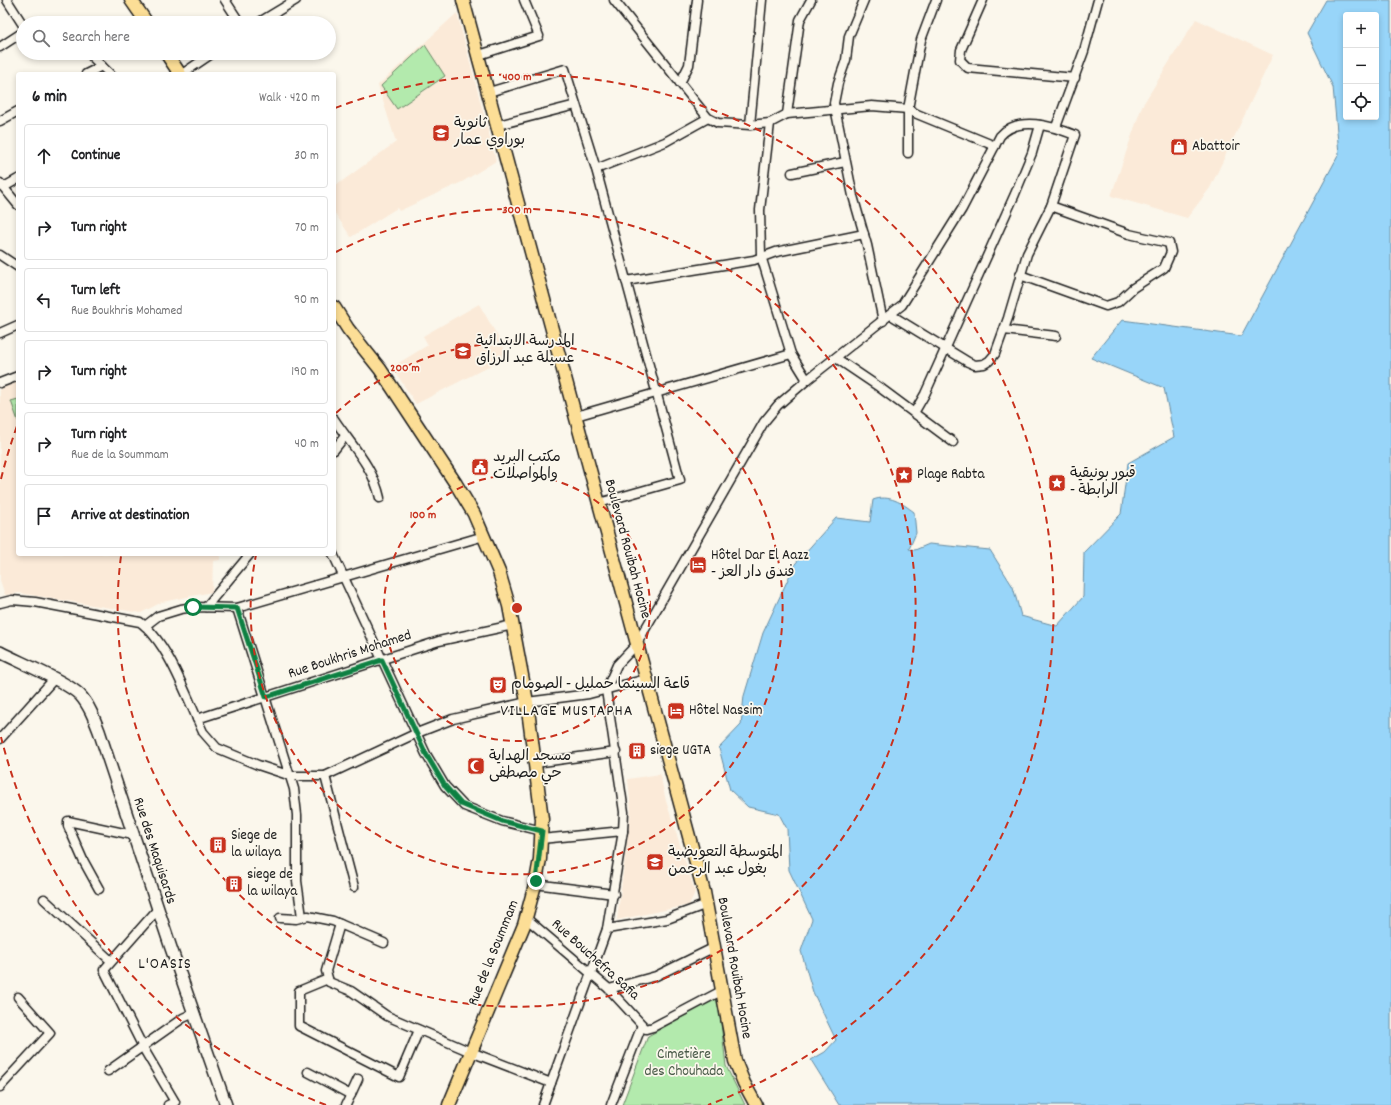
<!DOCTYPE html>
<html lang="en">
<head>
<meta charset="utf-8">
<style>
  body { margin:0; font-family:Dekko,"Playpen Sans Arabic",sans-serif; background:#f6f6f6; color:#202124 }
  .controls { position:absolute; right:12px; top:12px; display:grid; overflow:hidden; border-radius:4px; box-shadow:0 2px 6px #0003 }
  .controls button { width:36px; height:36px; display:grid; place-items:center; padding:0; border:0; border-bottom:1px solid #e0e0e0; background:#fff; color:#202124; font:20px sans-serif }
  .stop { position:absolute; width:12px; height:12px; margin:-9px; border:3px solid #0b8043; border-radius:50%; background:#fff }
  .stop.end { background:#0b8043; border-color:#fff; box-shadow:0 1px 4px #0008 }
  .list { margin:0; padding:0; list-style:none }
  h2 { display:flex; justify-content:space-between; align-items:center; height:52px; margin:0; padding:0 16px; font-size:17px }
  h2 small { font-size:13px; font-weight:400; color:#757577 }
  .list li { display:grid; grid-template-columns:26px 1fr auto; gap:12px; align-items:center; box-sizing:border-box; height:64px; margin:0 8px 8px; padding:0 8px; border:1px solid #e0e0e0; border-radius:4px }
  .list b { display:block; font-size:15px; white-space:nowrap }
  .list p { margin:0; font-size:13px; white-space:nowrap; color:#757577 }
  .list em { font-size:13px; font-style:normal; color:#757577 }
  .icon { flex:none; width:22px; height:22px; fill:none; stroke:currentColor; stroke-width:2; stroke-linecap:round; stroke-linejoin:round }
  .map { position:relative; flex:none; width:1391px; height:1105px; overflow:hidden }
  .search { position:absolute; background:#fff; box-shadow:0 2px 6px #0003; left:16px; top:16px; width:320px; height:44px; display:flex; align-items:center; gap:10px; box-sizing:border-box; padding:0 14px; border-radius:22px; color:#757577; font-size:15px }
  .panel { position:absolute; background:#fff; box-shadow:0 2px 6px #0003; left:16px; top:72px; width:320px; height:484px; border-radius:4px }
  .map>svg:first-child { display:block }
  .built { fill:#fbead8 }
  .green { fill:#b3eaad; stroke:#688364 }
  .water { fill:#98d5f9; stroke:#668ba1; fill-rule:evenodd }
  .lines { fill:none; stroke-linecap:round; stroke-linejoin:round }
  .minor-casing { stroke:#1c1c1c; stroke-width:11 }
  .secondary-casing { stroke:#1c1c1c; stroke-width:14 }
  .primary-casing { stroke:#1c1c1c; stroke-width:15 }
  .minor { stroke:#fbf7ec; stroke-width:8 }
  .secondary { stroke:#fbf7ec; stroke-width:11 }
  .primary { stroke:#fcde96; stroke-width:12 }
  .route { stroke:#0b8043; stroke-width:5 }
  .ring { fill:none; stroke:#c8321e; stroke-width:2; stroke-dasharray:7 5 }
  .labels { text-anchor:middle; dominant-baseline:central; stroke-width:3.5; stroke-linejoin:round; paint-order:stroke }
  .poi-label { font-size:15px; fill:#1c1c1c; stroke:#fbf7ec; text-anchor:start }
  .street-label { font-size:15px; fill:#1c1c1c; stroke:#fbf7ec }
  .park-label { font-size:15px; fill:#495a48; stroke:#fbf7ec }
  .neighbourhood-label { font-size:16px; letter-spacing:1px; fill:#1c1c1c; stroke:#fbf7ec }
  .centre { fill:#c8321e; stroke:#fbf7ec; stroke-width:2 }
  .ring-label { font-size:12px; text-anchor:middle; font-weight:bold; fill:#c8321e; stroke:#fbf7ec; stroke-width:3.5; stroke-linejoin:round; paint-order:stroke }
</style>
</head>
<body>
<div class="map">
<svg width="1391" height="1105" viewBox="0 0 1391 1105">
  <rect width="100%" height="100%" fill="#fbf7ec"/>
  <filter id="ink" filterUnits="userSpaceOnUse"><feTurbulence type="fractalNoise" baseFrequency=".025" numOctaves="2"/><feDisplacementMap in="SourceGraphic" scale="8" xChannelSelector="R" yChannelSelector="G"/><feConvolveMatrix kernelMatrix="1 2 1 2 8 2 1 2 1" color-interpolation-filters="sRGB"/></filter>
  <g filter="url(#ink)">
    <g class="built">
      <path d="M 457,13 L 496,161 L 462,182 L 399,211 L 397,208 L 351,237 L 334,212 L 334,187 L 396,142 L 378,85 Z"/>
      <path d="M 1196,19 L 1273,55 L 1210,188 L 1187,218 L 1111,196 L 1142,106 Z"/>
      <path d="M 479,304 L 509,356 L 416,404 L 392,367 L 428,345 L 423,336 Z"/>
      <path d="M 18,382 L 18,554 L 220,554 L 220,560 L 213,561 L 212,592 L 162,602 L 141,613 L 19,593 L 5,595 L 0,580 L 0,389 Z"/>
      <path d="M 660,774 L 666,801 L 695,892 L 689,905 L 617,920 L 631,811 L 628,779 Z"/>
    </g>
    <g class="green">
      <path d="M 425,45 L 445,76 L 397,109 L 381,86 Z"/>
      <path d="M 18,399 L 18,421 L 11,401 Z"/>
      <path d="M 718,997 L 726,1066 L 745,1105 L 622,1105 L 648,1036 Z"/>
    </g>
    <path class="water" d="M 1326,0 L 1391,0 L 1391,1105 L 839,1105 L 811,1060 L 825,1052 L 836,1040 L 813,992 L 801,951 L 812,919 L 789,870 L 787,829 L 779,814 L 748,807 L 730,790 L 719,748 L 741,725 L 744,696 L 763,633 L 795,564 L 836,518 L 870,522 L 873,500 C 889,494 902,503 914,512 L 916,533 L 909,549 L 915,550 L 929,544 L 990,550 L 1013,587 L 1021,616 L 1057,626 L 1083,597 L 1084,552 L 1121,514 L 1128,463 L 1174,437 L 1164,388 L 1091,358 L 1122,320 L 1241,336 L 1339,154 L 1333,87 L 1307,33 ZM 1346,15 L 1376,15 L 1376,117 L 1346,117 Z"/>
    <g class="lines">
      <defs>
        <g id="minor">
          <path d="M 7,0 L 23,25"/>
          <path d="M 225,0 L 240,23"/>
          <path d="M 614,0 L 708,118 L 718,123 L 750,125 L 770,123 L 787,114 L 872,106 L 908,109 L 917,114 L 995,146"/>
          <path d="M 864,0 L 849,36 L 846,60 L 838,83 L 834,103 L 853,196 L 867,245 L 883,321"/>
          <path d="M 983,0 L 961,50 L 960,60 L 968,68 L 1075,78"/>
          <path d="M 258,23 L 296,0"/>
          <path d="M 0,47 L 23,32"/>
          <path d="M 88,53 L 110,74"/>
          <path d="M 479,55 L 539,36 L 524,0"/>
          <path d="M 86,74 L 102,66"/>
          <path d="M 182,74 L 213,53"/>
          <path d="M 680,83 L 689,65 L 697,0"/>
          <path d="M 489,92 L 565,69 L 596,169 L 680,480 L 599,503"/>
          <path d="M 787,114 L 800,20 L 811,0"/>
          <path d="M 0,121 L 18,111"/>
          <path d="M 770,123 L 760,210 L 761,256 L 791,354 L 807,380"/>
          <path d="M 498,125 L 576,105"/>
          <path d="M 750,125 L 762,0"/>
          <path d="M 1056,127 L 1084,51 L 1098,0"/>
          <path d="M 908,153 L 908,109 L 921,40 L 936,0"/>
          <path d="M 596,169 L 665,142 L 708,118"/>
          <path d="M 792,173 L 845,162"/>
          <path d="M 0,183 L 18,205"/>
          <path d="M 4,187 L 18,179"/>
          <path d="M 0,255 L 18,267"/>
          <path d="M 1020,275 L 1106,306 L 1118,302 L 1133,288 L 1164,268 L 1171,252 L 1169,243 L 1129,234 L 1051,206"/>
          <path d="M 626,281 L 754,260 L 776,252 L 864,234"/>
          <path d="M 1004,330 L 1056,336"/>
          <path d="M 0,333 L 18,325"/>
          <path d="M 836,358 L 879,387 L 953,442"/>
          <path d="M 0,383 L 18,376"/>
          <path d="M 914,413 L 925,394 L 1015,194 L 1032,153 L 1040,125"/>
          <path d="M 576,416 L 791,354"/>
          <path d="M 334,419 C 351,445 373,466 380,498"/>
          <path d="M 334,450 L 345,436"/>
          <path d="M 333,554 L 426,754 L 445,786 L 464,806 L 502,821 L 542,831"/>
          <path d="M 0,603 L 12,600 L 35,602 L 140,622 C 168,642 188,700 203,732 L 217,748 L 258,765 L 291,776 L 325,776 L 417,733 L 453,719 L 527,702 L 589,694 L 646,679"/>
          <path d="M 206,607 L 250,554"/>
          <path d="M 237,608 L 294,789 L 297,815 L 297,881 L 302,917"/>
          <path d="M 145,626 L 158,616 L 181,609 L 193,607 L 237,608 L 484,536"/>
          <path d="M 606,690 L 617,665 L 636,645 L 764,422 L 778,405 L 807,380 L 902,305 L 962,209 L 1000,136 C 1018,115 1052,126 1075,135 L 1051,206 L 1027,254 L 1008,318 L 995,354 L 989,361 L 984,364 L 975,365 L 968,362 L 891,315"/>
          <path d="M 197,719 L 439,641 L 513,625"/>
          <path d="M 0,739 L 54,679"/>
          <path d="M 535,763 L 616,752"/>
          <path d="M 325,776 L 354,887"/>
          <path d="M 541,839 L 623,831"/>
          <path d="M 535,884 L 614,894"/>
          <path d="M 99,889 L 83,860 L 68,826 L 68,821 L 133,835"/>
          <path d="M 44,899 L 111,961"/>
          <path d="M 158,909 L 104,970 L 145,1051 L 175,1102 L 168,1105"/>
          <path d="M 280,918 L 296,919 L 308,916 L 333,921 L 384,943"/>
          <path d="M 526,918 L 609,989 L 646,1029 L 653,1027 L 723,990"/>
          <path d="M 340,924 L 326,971 L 329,982 L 351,991 L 387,1016 L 471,1052"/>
          <path d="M 607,929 L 667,919 L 707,904"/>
          <path d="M 328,979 L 299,991 L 299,1026 L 399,1077 L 419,1030"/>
          <path d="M 609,989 L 656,976 L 715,947"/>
          <path d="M 471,1052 L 551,1083"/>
          <path d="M 108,1071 L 183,1018 L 194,1013"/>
          <path d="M 308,1072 L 351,1095"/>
          <path d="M 0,1087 L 50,1033 L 18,997"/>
          <path d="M 346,1105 L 358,1079"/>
          <path d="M 543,1105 L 607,929 L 623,831 L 624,812 L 606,690"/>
          <path d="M 611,1105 L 642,1025"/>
        </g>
        <path id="secondary" d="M 0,652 C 19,662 66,681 80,695 C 89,705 94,718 99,731 L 171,948 L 226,1105"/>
        <g id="primary">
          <path d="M 131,0 L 147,23"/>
          <path d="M 463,0 L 704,892 L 735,1061 L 744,1083 L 756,1105"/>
          <path d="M 166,53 L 180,74"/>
          <path d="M 334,307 L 348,329 L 380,369 L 456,484 L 474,514 L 499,572 L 509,606 L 527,702 L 542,819 L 540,859 L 536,881 L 524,925 L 449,1105"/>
        </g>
      </defs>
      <use href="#minor" class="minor-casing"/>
      <use href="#secondary" class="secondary-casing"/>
      <use href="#primary" class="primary-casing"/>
      <use href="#minor" class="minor"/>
      <use href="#secondary" class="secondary"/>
      <use href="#primary" class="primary"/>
    </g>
  </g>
  <g class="lines" filter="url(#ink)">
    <path class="route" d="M 193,607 L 237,608 L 266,697 L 382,660 L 426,754 L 445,786 L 461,804 L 502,821 L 542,831 L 536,881"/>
  </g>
  <g class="ring">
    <circle cx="517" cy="608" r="133"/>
    <path d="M336 413A266 266 0 1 1 256 555"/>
    <path d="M336 252A399 399 0 1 1 121 556"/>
    <path d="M326 1105A532 532 0 0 1 1 737M1 479A532 532 0 0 1 17 426M335 108A532 532 0 0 1 708 1105"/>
  </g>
  <defs>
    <symbol id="school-square" viewBox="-11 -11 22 22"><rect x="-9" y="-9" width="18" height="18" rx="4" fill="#c8321e" stroke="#fbf7ec"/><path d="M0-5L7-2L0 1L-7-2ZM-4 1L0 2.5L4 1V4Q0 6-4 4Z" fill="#fff"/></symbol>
    <symbol id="shop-square" viewBox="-11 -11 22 22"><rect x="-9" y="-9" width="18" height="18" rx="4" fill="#c8321e" stroke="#fbf7ec"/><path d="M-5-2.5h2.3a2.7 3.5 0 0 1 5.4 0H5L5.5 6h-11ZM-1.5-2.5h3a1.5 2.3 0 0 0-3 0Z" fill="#fff"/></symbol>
    <symbol id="civic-square" viewBox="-11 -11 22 22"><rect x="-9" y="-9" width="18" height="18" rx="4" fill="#c8321e" stroke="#fbf7ec"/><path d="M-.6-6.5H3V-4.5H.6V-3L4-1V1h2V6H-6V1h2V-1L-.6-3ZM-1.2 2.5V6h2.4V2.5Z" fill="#fff"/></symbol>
    <symbol id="sight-square" viewBox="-11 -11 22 22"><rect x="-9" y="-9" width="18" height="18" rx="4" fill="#c8321e" stroke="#fbf7ec"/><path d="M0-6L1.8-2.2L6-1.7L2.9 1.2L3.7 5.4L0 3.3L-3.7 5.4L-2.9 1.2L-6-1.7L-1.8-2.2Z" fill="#fff"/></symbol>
    <symbol id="hotel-square" viewBox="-11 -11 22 22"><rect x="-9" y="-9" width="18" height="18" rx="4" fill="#c8321e" stroke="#fbf7ec"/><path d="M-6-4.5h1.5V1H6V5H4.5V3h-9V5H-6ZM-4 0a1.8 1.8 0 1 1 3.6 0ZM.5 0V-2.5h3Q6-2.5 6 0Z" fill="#fff"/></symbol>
    <symbol id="theatre-square" viewBox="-11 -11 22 22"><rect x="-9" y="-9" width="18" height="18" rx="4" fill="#c8321e" stroke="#fbf7ec"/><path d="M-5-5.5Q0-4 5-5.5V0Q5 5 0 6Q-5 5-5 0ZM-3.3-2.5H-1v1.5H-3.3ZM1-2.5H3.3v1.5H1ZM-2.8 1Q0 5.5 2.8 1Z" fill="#fff"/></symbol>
    <symbol id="building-square" viewBox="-11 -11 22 22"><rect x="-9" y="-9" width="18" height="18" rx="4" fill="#c8321e" stroke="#fbf7ec"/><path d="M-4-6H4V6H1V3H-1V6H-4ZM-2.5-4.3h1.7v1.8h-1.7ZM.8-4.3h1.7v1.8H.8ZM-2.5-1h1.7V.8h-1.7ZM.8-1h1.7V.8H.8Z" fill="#fff"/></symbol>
    <symbol id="mosque-square" viewBox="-11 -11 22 22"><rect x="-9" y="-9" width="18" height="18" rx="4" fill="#c8321e" stroke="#fbf7ec"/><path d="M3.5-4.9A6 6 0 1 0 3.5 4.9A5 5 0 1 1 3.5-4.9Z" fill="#fff"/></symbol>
  </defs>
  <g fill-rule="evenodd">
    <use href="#school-square" x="431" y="123" width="20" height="20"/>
    <use href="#shop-square" x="1169" y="137" width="20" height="20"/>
    <use href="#school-square" x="453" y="341" width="20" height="20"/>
    <use href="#civic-square" x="470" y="457" width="20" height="20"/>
    <use href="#sight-square" x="894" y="465" width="20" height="20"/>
    <use href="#sight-square" x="1047" y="473" width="20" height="20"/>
    <use href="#hotel-square" x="688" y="555" width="20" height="20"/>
    <use href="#theatre-square" x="488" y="675" width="20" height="20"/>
    <use href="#hotel-square" x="666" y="701" width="20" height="20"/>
    <use href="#building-square" x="627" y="741" width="20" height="20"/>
    <use href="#mosque-square" x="466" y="756" width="20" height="20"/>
    <use href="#building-square" x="208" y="835" width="20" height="20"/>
    <use href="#school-square" x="645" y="852" width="20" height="20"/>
    <use href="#building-square" x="224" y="874" width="20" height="20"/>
  </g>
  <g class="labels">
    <g class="poi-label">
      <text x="454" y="124">ثانوية<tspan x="454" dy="17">بوراوي عمار</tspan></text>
      <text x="1192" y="147">Abattoir</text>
      <text x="476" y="342">المدرسة الابتدائية<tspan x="476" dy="17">عسيلة عبد الرزاق</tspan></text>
      <text x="493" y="458">مكتب البريد<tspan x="493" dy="17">والمواصلات</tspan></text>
      <text x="1070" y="474">قبور بونيقية<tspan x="1070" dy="17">- الرابطة</tspan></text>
      <text x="917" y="475">Plage Rabta</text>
      <text x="711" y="556">Hôtel Dar El Aazz<tspan x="711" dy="17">- فندق دار العز</tspan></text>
      <text x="511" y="685">قاعة السينما حمليل - الصومام</text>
      <text x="689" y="711">Hôtel Nassim</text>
      <text x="650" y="751">siege UGTA</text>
      <text x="489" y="757">مسجد الهداية<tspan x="489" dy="17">حي مصطفى</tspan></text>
      <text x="231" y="836">Siege de<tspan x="231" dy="17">la wilaya</tspan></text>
      <text x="668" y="853">المتوسطة التعويضية<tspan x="668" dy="17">بغول عبد الرحمن</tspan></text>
      <text x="247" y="875">siege de<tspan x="247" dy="17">la wilaya</tspan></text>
    </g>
    <g class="street-label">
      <text transform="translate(627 549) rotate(75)">Boulevard Rouibah Hocine</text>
      <text transform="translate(350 655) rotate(-18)">Rue Boukhris Mohamed</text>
      <text transform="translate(154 851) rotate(72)">Rue des Maquisards</text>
      <text transform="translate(494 953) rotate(-68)">Rue de la Soummam</text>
      <text transform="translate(595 960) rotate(42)">Rue Bouchefra Safia</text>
      <text transform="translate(734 968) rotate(80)">Boulevard Rouibah Hocine</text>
    </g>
    <g class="park-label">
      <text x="684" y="1055">Cimetière<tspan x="684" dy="17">des Chouhada</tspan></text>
    </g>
    <g class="neighbourhood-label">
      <text x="567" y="711">VILLAGE MUSTAPHA</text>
      <text x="165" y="964">L'OASIS</text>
    </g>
  </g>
  <circle cx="517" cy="608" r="6" class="centre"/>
  <g class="ring-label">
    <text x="517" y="80">400 m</text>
    <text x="517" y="213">300 m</text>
    <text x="405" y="371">200 m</text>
    <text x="423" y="518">100 m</text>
  </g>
</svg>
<div class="controls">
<button>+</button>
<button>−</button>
<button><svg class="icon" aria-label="locate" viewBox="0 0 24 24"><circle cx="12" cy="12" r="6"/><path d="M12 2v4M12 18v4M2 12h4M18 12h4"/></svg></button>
</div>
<div class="stop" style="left:193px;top:607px"></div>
<div class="stop end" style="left:536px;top:881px"></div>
<div class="search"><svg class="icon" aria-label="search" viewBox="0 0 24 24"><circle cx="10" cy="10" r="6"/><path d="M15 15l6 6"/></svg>Search here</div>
<section class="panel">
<h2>6 min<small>Walk · 420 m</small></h2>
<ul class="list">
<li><svg class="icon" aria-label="ahead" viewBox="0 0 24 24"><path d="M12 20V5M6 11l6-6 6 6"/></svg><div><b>Continue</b></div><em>30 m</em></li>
<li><svg class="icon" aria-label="right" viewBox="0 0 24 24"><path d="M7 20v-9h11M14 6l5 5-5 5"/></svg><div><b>Turn right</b></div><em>70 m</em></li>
<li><svg class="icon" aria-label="left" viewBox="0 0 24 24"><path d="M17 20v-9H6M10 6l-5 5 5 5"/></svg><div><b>Turn left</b><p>Rue Boukhris Mohamed</p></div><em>90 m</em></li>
<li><svg class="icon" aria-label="right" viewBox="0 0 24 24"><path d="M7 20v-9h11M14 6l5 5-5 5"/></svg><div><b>Turn right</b></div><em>190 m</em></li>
<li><svg class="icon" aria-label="right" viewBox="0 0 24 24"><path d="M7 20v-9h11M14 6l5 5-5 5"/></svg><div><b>Turn right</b><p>Rue de la Soummam</p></div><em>40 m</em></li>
<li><svg class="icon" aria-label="arrive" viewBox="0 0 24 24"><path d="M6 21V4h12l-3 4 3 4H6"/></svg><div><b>Arrive at destination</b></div></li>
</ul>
</section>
</div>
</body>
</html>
